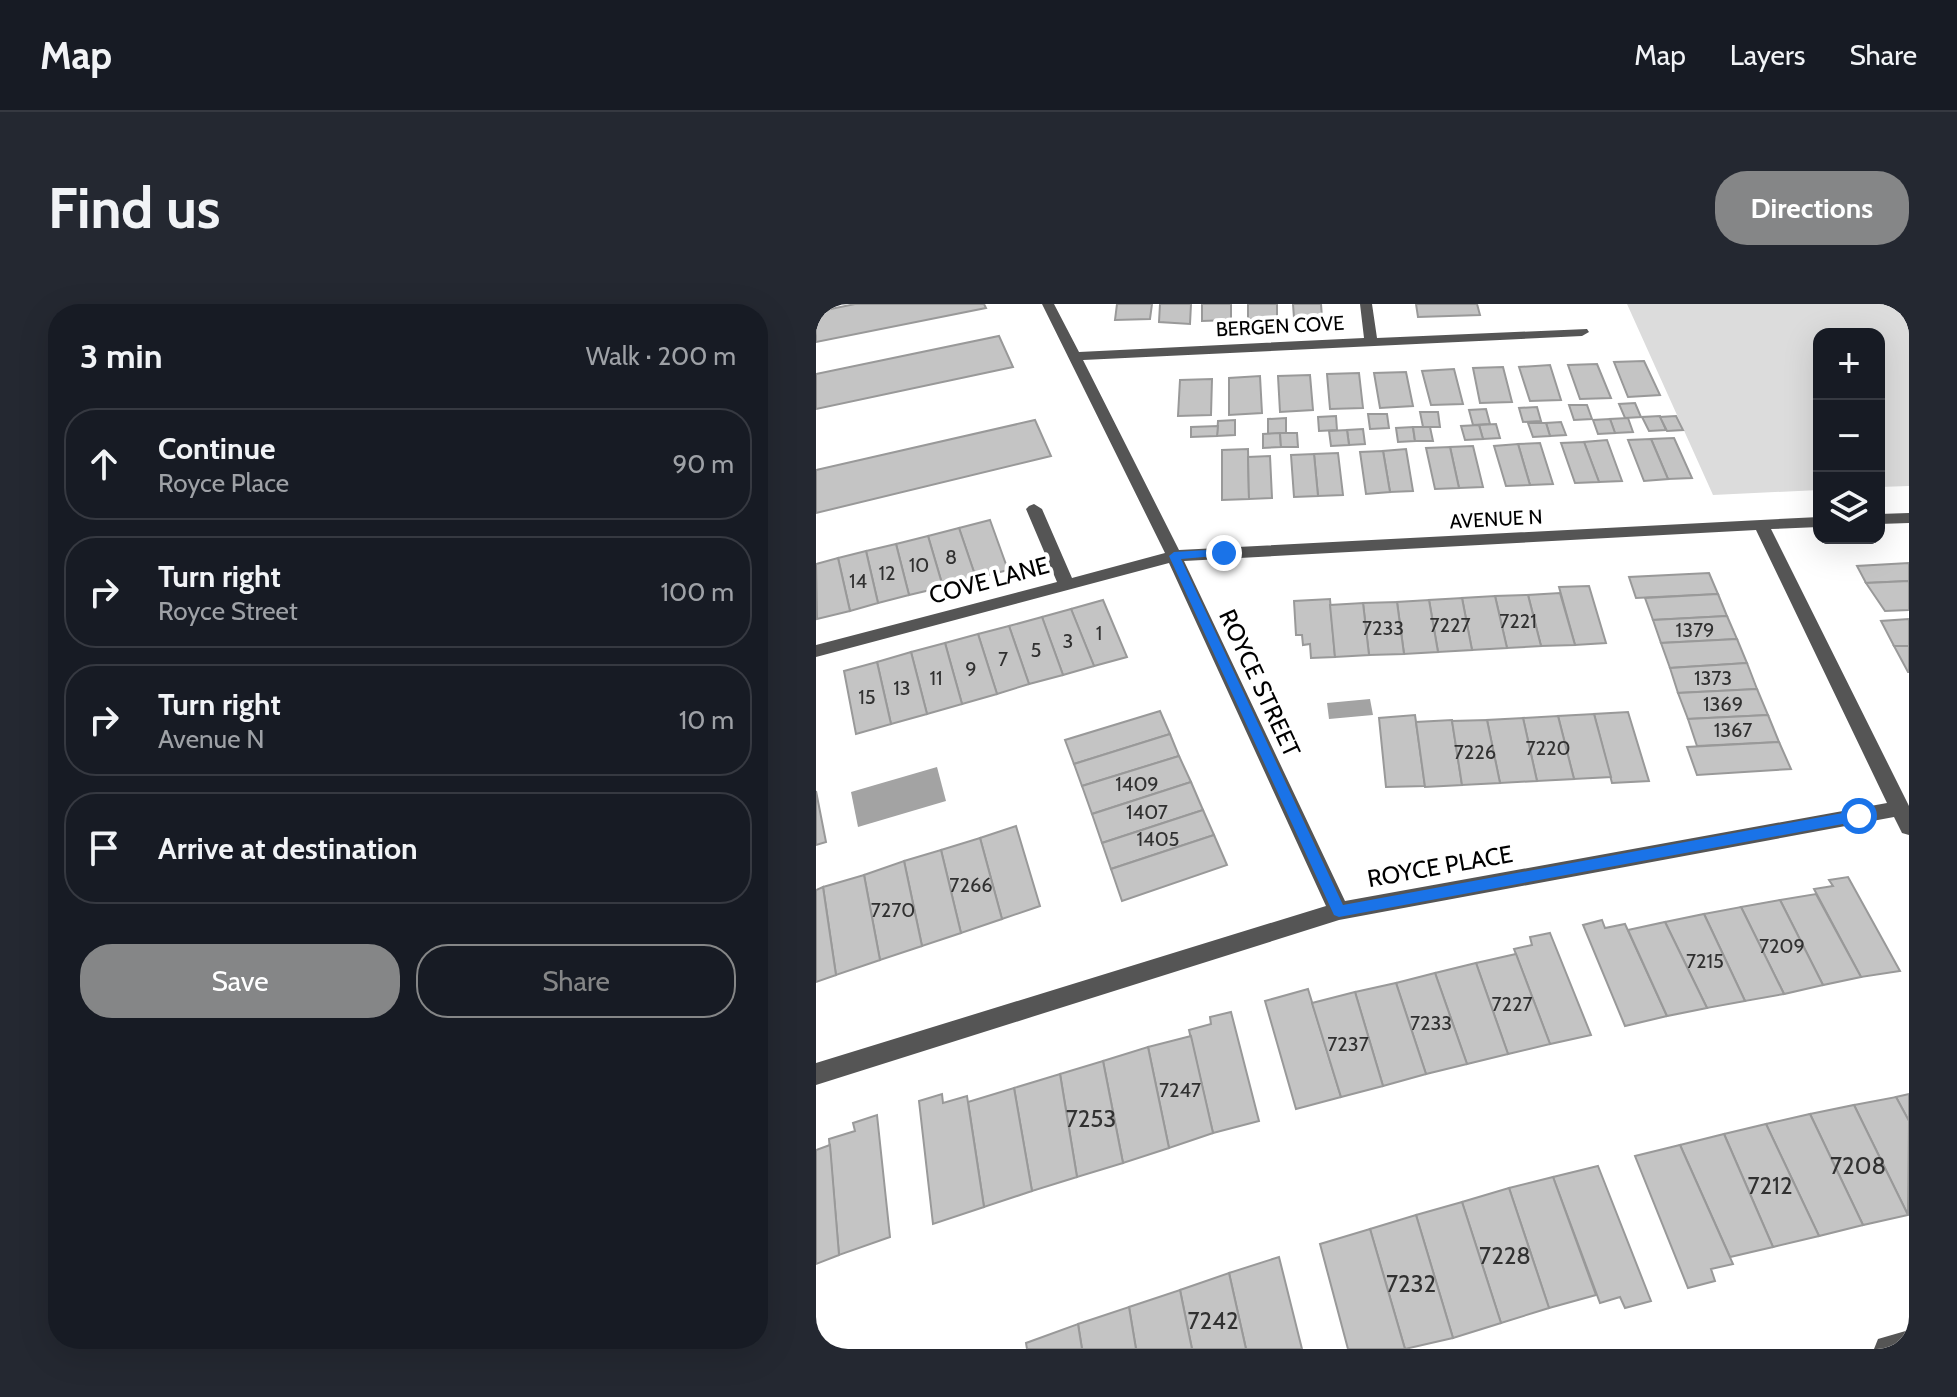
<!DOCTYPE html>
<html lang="en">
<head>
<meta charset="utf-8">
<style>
  body { margin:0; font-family:Cabin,sans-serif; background:#242831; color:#f1f3f6 }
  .controls { position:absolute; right:24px; top:24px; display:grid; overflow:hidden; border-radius:16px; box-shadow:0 8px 32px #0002 }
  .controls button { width:72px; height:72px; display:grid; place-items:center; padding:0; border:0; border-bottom:2px solid #363941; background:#171b24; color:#f1f3f6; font:40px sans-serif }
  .stop { position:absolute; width:24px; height:24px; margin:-18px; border:6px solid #1a73e8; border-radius:50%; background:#fff }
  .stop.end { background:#1a73e8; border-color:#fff; box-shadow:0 2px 8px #0008 }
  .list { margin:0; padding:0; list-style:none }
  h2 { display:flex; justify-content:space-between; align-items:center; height:104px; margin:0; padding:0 32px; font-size:34px }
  h2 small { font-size:26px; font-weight:400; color:#9ea1a6 }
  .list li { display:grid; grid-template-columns:52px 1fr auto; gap:24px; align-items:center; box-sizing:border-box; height:112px; margin:0 16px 16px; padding:0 16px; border:2px solid #363941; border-radius:32px }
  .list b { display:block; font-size:30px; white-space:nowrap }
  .list p { margin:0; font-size:26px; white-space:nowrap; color:#9ea1a6 }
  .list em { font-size:26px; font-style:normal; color:#9ea1a6 }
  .actions { display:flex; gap:16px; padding:24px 32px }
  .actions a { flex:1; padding:18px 0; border:2px solid #858687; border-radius:32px; text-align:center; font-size:28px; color:#858687 }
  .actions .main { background:#858687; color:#fff }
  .icon { flex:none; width:44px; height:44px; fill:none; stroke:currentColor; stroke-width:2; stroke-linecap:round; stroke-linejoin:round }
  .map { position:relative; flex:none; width:1093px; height:1045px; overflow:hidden; border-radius:32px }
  header { display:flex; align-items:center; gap:48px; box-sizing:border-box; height:112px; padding:0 40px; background:#171b24; border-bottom:2px solid #363941 }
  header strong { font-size:38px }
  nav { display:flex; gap:44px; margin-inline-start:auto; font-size:28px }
  .intro { display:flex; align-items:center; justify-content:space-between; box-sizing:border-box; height:192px; padding:0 48px }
  h1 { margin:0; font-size:56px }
  .button { padding:20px 36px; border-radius:32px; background:#858687; color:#fff; font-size:28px; font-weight:700 }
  main { display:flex; gap:48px; padding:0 48px }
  aside { flex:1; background:#171b24; border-radius:32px; box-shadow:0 8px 32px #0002 }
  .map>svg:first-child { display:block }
  .green { fill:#dcdcdc }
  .water { fill:#a3a3a3 }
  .building { fill:#c4c4c4; stroke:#999; stroke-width:2 }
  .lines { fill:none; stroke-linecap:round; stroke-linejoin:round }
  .minor { fill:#555; fill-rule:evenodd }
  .route { fill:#1a73e8 }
  .labels { text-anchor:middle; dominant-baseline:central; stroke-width:8; stroke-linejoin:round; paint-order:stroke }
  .far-street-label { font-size:20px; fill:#000; stroke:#fff }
  .number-label { font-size:20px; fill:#313131 }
  .street-label { font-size:24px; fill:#000; stroke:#fff }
  .near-number-label { font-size:24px; fill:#313131 }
</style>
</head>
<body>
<header>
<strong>Map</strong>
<nav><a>Map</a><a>Layers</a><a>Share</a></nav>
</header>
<div class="intro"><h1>Find us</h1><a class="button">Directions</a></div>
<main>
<aside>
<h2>3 min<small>Walk · 200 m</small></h2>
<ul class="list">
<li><svg class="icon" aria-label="ahead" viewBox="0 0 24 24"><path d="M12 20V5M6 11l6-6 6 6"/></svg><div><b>Continue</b><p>Royce Place</p></div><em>90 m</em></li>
<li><svg class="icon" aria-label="right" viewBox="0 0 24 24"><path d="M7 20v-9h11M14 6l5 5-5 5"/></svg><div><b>Turn right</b><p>Royce Street</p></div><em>100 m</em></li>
<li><svg class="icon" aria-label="right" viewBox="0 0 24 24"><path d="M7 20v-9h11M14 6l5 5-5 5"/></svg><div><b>Turn right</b><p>Avenue N</p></div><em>10 m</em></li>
<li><svg class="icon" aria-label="arrive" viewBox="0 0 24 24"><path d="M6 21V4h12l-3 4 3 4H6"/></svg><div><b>Arrive at destination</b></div></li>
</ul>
<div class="actions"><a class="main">Save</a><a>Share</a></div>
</aside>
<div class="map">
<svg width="1093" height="1045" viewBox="0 0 1093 1045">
  <rect width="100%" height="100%" fill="#fff"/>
  <path class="green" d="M 811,0 L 1093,0 L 1093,182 L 1063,183 L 1063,30 L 1003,30 L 1003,186 L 897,191 Z"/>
  <g class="water">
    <path d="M 554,395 L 557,411 L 513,415 L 511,399 Z"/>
    <path d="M 121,463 L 130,497 L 42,523 L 35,488 Z"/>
  </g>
  <g class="building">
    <path d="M 39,0 L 168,0 L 170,4 L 0,38 L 0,8 Z"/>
    <path d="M 301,0 L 336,0 L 334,15 L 299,16 Z"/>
    <path d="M 344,0 L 375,0 L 374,20 L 343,18 Z"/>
    <path d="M 386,0 L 415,0 L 415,16 L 386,17 Z"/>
    <path d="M 432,0 L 461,0 L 461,14 L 432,15 Z"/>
    <path d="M 477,0 L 505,0 L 506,13 L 478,14 Z"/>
    <path d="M 600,0 L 661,0 L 664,11 L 602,13 Z"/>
    <path d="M 183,32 L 197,63 L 0,105 L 0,70 Z"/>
    <path d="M 828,57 L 844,91 L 812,93 L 798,58 Z"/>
    <path d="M 781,60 L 795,94 L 764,95 L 752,61 Z"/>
    <path d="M 734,61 L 745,96 L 714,97 L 703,63 Z"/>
    <path d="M 687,63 L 696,98 L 664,99 L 657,64 Z"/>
    <path d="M 638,65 L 647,100 L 615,101 L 606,67 Z"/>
    <path d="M 590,68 L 597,102 L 564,104 L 558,69 Z"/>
    <path d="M 543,69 L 547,104 L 514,105 L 511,70 Z"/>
    <path d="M 494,71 L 497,106 L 464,108 L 462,72 Z"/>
    <path d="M 444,72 L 446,109 L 413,111 L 413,74 Z"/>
    <path d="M 396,75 L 395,111 L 362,112 L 364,76 Z"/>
    <path d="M 819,99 L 825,113 L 809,114 L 803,100 Z"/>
    <path d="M 753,101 L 771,101 L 776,115 L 758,116 Z"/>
    <path d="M 721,103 L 725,117 L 707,118 L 703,104 Z"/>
    <path d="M 670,105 L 674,120 L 657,121 L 653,106 Z"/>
    <path d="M 604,108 L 622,108 L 624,123 L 607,123 Z"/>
    <path d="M 552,110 L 571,110 L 573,124 L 554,125 Z"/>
    <path d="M 520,112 L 521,126 L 503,127 L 502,113 Z"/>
    <path d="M 844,112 L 850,126 L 833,127 L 826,113 Z"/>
    <path d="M 860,112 L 867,126 L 851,127 L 844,113 Z"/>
    <path d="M 470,114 L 470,129 L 452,130 L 452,115 Z"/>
    <path d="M 812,114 L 817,128 L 799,129 L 794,115 Z"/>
    <path d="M 794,115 L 799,129 L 782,130 L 777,116 Z"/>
    <path d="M 219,116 L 235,152 L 0,209 L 0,166 Z"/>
    <path d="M 419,116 L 419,131 L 401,132 L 402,117 Z"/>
    <path d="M 745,118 L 750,131 L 734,132 L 730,119 Z"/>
    <path d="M 712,119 L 730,119 L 734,132 L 717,133 Z"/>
    <path d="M 680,120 L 684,134 L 667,135 L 663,121 Z"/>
    <path d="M 663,121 L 667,135 L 649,136 L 645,122 Z"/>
    <path d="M 402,122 L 401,132 L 375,133 L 375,123 Z"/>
    <path d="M 597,123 L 599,137 L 582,138 L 580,124 Z"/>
    <path d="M 597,123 L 614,123 L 617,137 L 599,137 Z"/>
    <path d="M 547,125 L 549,140 L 533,141 L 531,126 Z"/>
    <path d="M 531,126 L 533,141 L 515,142 L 513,127 Z"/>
    <path d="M 464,129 L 465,143 L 447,144 L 447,130 Z"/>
    <path d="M 464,129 L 481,129 L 482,143 L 465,143 Z"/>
    <path d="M 858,134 L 876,174 L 852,175 L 835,135 Z"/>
    <path d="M 835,135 L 852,175 L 828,177 L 812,136 Z"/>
    <path d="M 791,136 L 806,177 L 783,178 L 768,138 Z"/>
    <path d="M 768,138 L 783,178 L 759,179 L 745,139 Z"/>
    <path d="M 724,139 L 737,180 L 714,181 L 702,140 Z"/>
    <path d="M 702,140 L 714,181 L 690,182 L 678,142 Z"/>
    <path d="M 657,142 L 667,183 L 643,184 L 634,143 Z"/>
    <path d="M 634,143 L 643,184 L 619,185 L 610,144 Z"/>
    <path d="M 432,145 L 433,195 L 406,196 L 406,146 Z"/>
    <path d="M 590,145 L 597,187 L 574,188 L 567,147 Z"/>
    <path d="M 567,147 L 574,188 L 550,190 L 544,148 Z"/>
    <path d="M 522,149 L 527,191 L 502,192 L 498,150 Z"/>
    <path d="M 498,150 L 502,192 L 478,193 L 475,151 Z"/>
    <path d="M 454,152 L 456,194 L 433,195 L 432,153 Z"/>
    <path d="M 174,216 L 192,266 L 160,274 L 143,224 Z"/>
    <path d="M 143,224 L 160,274 L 127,283 L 112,232 Z"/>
    <path d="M 112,232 L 127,283 L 93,291 L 80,240 Z"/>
    <path d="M 80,240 L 93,291 L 62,299 L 50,247 Z"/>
    <path d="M 50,247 L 62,299 L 34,307 L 22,254 Z"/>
    <path d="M 22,254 L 34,307 L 1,315 L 0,260 Z"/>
    <path d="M 1093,259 L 1093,277 L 1050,279 L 1041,262 Z"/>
    <path d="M 893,269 L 902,290 L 820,294 L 813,273 Z"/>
    <path d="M 1093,277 L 1093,306 L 1069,307 L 1050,279 Z"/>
    <path d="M 773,282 L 790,339 L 759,341 L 743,283 Z"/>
    <path d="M 744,289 L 759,341 L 725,342 L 712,291 Z"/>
    <path d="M 902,290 L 911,312 L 837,316 L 829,294 Z"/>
    <path d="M 712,291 L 725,342 L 691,344 L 679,292 Z"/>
    <path d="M 679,292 L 691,344 L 656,346 L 646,294 Z"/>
    <path d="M 646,294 L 656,346 L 622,348 L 613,296 Z"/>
    <path d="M 514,295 L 519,353 L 495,354 L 494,340 L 487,341 L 486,331 L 480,331 L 478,297 Z"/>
    <path d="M 287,296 L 311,353 L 278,362 L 255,305 Z"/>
    <path d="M 613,296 L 622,348 L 588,350 L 581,298 Z"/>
    <path d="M 581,298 L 588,350 L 553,351 L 547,299 Z"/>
    <path d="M 547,299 L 553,351 L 519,353 L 514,301 Z"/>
    <path d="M 255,305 L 278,362 L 247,371 L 226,313 Z"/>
    <path d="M 911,312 L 921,335 L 845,339 L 837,316 Z"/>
    <path d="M 226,313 L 247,371 L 213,380 L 193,322 Z"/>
    <path d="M 1093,315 L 1093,342 L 1078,342 L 1065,317 Z"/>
    <path d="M 193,322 L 213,380 L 181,390 L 162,330 Z"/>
    <path d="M 162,330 L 181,390 L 146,400 L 129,339 Z"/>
    <path d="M 921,335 L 931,359 L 854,364 L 845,339 Z"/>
    <path d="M 129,339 L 146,400 L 111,410 L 95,348 Z"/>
    <path d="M 1078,342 L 1093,342 L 1093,368 L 1092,368 Z"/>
    <path d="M 95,348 L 111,410 L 75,420 L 61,358 Z"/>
    <path d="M 61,358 L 75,420 L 40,430 L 28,367 Z"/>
    <path d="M 931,359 L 941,385 L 862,389 L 854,364 Z"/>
    <path d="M 941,385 L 952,411 L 872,415 L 862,389 Z"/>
    <path d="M 344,407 L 354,430 L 258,460 L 249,436 Z"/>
    <path d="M 812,408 L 833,477 L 796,479 L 778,410 Z"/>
    <path d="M 778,410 L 795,473 L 758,475 L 742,412 Z"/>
    <path d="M 599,411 L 609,482 L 570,483 L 563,414 Z"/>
    <path d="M 952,411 L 963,438 L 881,442 L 872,415 Z"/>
    <path d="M 742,412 L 758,475 L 721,477 L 707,414 Z"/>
    <path d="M 707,414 L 721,477 L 684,479 L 671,416 Z"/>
    <path d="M 636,416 L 646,481 L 609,483 L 600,418 Z"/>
    <path d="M 671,416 L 684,479 L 646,481 L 636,417 Z"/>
    <path d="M 354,430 L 363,452 L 266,482 L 258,460 Z"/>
    <path d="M 963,438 L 975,465 L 881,471 L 871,443 Z"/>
    <path d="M 363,452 L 375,478 L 276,510 L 266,482 Z"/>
    <path d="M 375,478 L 387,506 L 286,539 L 276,510 Z"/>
    <path d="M 0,487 L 10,538 L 0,541 Z"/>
    <path d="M 387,506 L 398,531 L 295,565 L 286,539 Z"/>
    <path d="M 200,522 L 224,602 L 186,615 L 164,534 Z"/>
    <path d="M 398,531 L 411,561 L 306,597 L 295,565 Z"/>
    <path d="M 164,534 L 186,615 L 145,629 L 125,546 Z"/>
    <path d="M 125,546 L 145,629 L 106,642 L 88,557 Z"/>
    <path d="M 88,557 L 106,642 L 64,656 L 48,571 Z"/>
    <path d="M 48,571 L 64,656 L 20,671 L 7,583 Z"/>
    <path d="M 1032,573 L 1084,667 L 1045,673 L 998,585 L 1017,582 L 1013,576 Z"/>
    <path d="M 7,583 L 20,671 L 0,678 L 0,586 Z"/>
    <path d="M 1000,590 L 1045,673 L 1007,681 L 964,596 Z"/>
    <path d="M 964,596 L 1007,681 L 968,690 L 925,603 Z"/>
    <path d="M 925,603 L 968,690 L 929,697 L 888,610 Z"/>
    <path d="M 888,610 L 929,697 L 891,704 L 849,618 Z"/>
    <path d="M 786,616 L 789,624 L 809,620 L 851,712 L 809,722 L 767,621 Z"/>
    <path d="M 849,618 L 891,704 L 851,712 L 812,626 Z"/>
    <path d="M 734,629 L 775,731 L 734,740 L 698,645 L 716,641 L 714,633 Z"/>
    <path d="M 700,650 L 734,740 L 692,750 L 660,659 Z"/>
    <path d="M 660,659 L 692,750 L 651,760 L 619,669 Z"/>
    <path d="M 619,669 L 651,760 L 610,770 L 580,679 Z"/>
    <path d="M 580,679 L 610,770 L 567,782 L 539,688 Z"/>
    <path d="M 492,685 L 525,793 L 480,805 L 449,697 Z"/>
    <path d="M 539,688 L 567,782 L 525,793 L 496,699 Z"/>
    <path d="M 415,708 L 443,817 L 397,829 L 373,726 L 395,720 L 394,713 Z"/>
    <path d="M 375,732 L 397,829 L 353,844 L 332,743 Z"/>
    <path d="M 332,743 L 353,844 L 307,859 L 287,757 Z"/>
    <path d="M 287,757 L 307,859 L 261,873 L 244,770 Z"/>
    <path d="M 244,770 L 261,873 L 216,887 L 198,784 Z"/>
    <path d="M 198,784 L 216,887 L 168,903 L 152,798 Z"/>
    <path d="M 126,790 L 127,799 L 151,792 L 168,903 L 117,920 L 103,797 Z"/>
    <path d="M 1093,790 L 1093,817 L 1080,793 Z"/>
    <path d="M 1080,793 L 1093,817 L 1092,911 L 1038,801 Z"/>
    <path d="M 1038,801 L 1092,911 L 1047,921 L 994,810 Z"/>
    <path d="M 994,810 L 1047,921 L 1003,932 L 950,820 Z"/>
    <path d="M 61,811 L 74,933 L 23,951 L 13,835 L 39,827 L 37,819 Z"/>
    <path d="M 950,820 L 1003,932 L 957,943 L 908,830 Z"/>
    <path d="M 908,830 L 957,943 L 914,953 L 864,841 Z"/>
    <path d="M 14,841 L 23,951 L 0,960 L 0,846 Z"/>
    <path d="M 864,841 L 917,960 L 895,965 L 899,977 L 872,984 L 819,852 Z"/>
    <path d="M 782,862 L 835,997 L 809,1004 L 804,993 L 784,999 L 737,873 Z"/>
    <path d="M 737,873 L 780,991 L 733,1004 L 693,884 Z"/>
    <path d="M 693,884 L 733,1004 L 685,1019 L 646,898 Z"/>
    <path d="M 646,898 L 685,1019 L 637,1034 L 600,911 Z"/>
    <path d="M 600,911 L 637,1034 L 589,1045 L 554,925 Z"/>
    <path d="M 554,925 L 589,1045 L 532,1045 L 504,940 Z"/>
    <path d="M 463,953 L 486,1045 L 430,1045 L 413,969 Z"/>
    <path d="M 413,969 L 430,1045 L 376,1045 L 364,986 Z"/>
    <path d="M 364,986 L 376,1045 L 320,1045 L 313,1003 Z"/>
    <path d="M 313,1003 L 320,1045 L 266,1045 L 262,1020 Z"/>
    <path d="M 262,1020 L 266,1045 L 211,1045 L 210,1039 Z"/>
  </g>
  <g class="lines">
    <g class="minor">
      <path d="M 226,0 L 238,0 L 263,48 L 548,34 L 544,0 L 556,0 L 561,34 L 771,25 L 773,28 L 766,32 L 267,56 L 363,246 L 1003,213 L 1003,223 L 955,225 L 1093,502 L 1093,531 L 1086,529 L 1078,513 L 523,616 L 0,781 L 0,759 L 510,602 L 353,259 L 0,353 L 0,341 L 241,278 L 210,205 L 213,202 L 218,200 L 226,205 L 256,274 L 349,249 ZM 940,226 L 1071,499 L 529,597 L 368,257 Z"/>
      <path d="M 1093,209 L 1093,219 L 1063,220 L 1063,210 Z"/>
      <path d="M 1093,1026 L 1093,1045 L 1058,1045 L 1062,1035 Z"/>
    </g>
  </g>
  <path class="route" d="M 408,245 L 413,249 L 411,251 L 365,255 L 527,601 L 1043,506 L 1049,512 L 1043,517 L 523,613 L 518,611 L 353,252 L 358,248 Z"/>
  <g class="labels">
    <g class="far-street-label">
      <text transform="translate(464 22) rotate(-3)">BERGEN COVE</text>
      <text transform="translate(680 215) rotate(-3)">AVENUE N</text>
    </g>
    <g class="number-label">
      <text x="135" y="253">8</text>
      <text x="103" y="261">10</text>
      <text x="71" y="269">12</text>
      <text x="42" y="277">14</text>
      <text x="702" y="317">7221</text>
      <text x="634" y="321">7227</text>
      <text x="567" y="324">7233</text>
      <text x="879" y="326">1379</text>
      <text x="283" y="329">1</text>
      <text x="252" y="337">3</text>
      <text x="220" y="346">5</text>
      <text x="187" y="355">7</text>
      <text x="155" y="365">9</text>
      <text x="120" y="374">11</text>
      <text x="897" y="374">1373</text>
      <text x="86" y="384">13</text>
      <text x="51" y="393">15</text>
      <text x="907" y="400">1369</text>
      <text x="917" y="426">1367</text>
      <text x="732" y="444">7220</text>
      <text x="659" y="448">7226</text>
      <text x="321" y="480">1409</text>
      <text x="331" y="508">1407</text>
      <text x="342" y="535">1405</text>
      <text x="155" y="581">7266</text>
      <text x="77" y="606">7270</text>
      <text x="966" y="642">7209</text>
      <text x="889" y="657">7215</text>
      <text x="696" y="700">7227</text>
      <text x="615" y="719">7233</text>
      <text x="532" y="740">7237</text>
      <text x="364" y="786">7247</text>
    </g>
    <g class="street-label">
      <text transform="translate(173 276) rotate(-15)">COVE LANE</text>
      <text transform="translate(444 379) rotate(65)">ROYCE STREET</text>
      <text transform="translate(624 562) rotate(-10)">ROYCE PLACE</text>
    </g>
    <g class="near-number-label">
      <text x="275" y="814">7253</text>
      <text x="1042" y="861">7208</text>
      <text x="954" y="881">7212</text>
      <text x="689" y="951">7228</text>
      <text x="595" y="979">7232</text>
      <text x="397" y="1016">7242</text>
    </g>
  </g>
</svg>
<div class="controls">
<button>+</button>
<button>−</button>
<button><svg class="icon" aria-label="layers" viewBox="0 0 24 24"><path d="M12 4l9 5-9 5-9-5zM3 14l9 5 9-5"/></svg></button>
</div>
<div class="stop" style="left:1043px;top:512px"></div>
<div class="stop end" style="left:408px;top:249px"></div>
</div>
</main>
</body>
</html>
